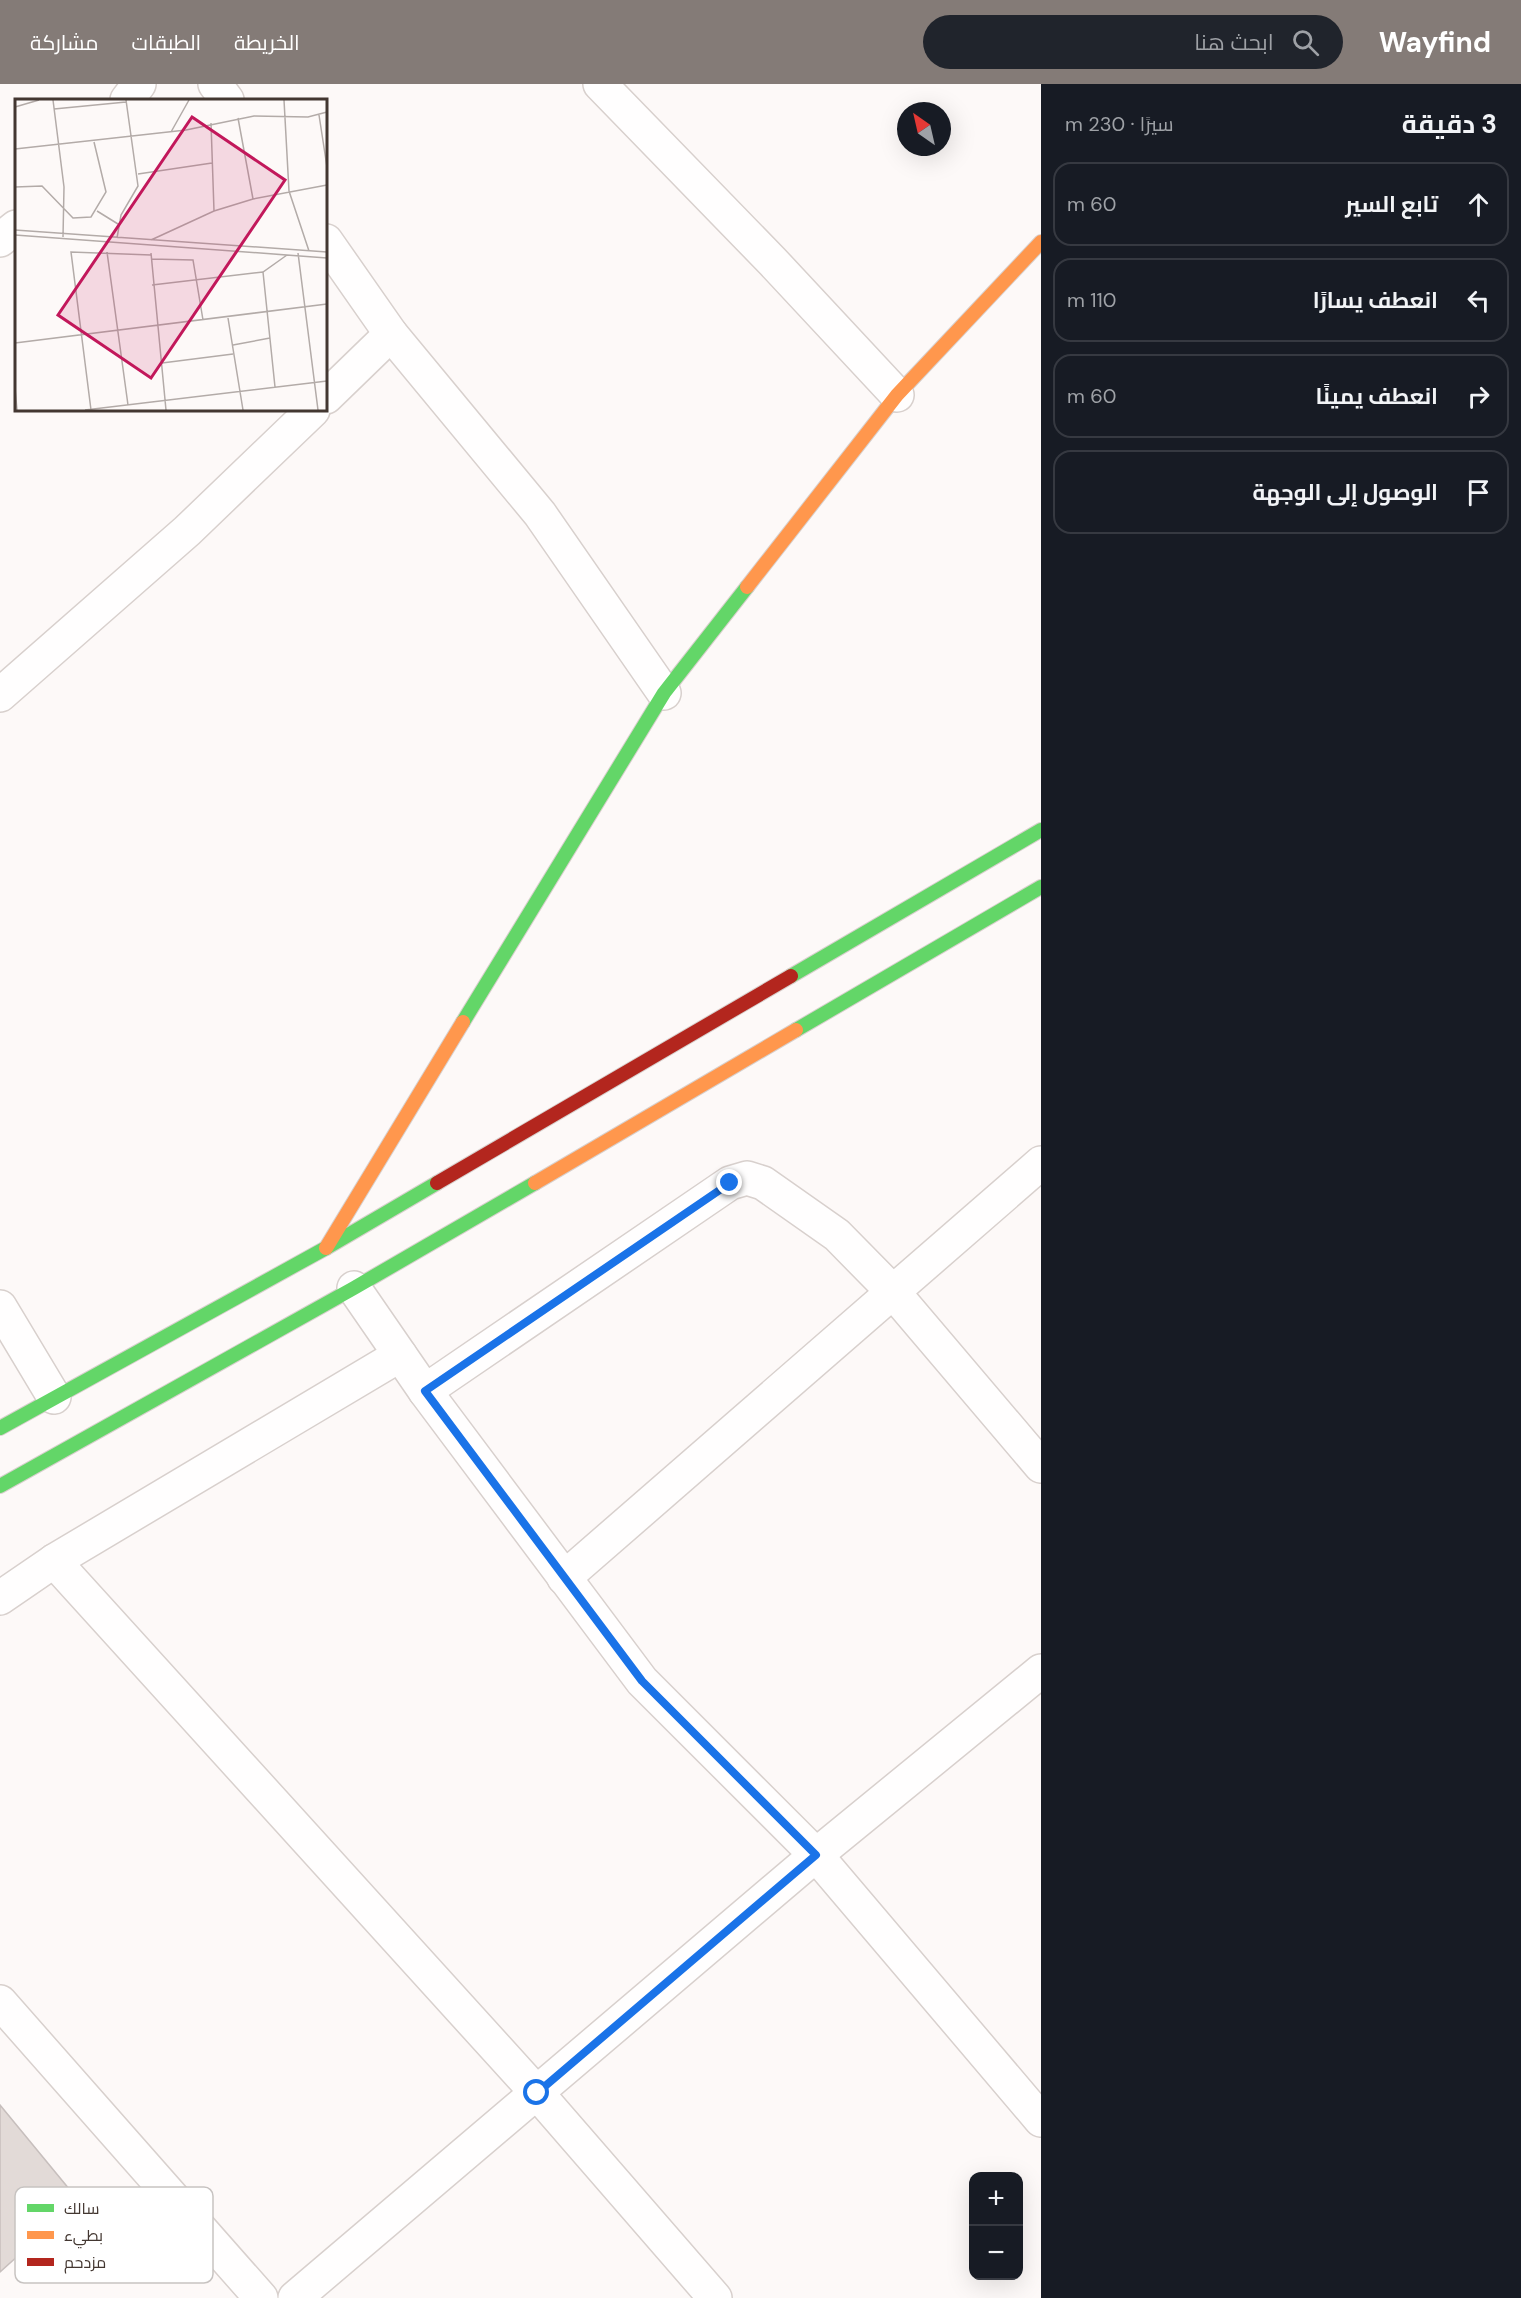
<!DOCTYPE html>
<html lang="ar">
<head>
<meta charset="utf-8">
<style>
  body { margin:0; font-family:"DM Sans",Cairo,sans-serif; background:#20242c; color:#f1f3f6; direction:rtl }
  .controls { position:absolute; right:18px; bottom:18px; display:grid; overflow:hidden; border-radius:12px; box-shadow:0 6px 24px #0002 }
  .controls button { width:54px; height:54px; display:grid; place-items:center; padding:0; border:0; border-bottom:2px solid #363941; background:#171b24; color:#f1f3f6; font:30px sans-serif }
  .compass { position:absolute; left:897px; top:18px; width:54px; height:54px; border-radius:50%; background:#171b24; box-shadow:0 6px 24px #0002; rotate:326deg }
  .stop { position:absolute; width:18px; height:18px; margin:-14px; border:4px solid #1a73e8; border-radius:50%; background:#fff }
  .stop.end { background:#1a73e8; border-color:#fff; box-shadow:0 2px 6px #0008 }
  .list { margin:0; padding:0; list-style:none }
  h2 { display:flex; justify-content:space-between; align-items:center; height:78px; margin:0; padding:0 24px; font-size:26px }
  h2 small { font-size:20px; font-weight:400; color:#9ea1a6 }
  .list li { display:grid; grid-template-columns:39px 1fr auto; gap:18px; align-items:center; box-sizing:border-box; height:84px; margin:0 12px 12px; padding:0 12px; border:2px solid #363941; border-radius:18px }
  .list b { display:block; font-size:22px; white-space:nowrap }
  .list em { font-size:20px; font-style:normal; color:#9ea1a6 }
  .icon { flex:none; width:33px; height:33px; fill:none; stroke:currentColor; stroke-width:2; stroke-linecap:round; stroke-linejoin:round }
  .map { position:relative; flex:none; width:1041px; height:2214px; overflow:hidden; direction:ltr }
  header { display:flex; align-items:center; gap:36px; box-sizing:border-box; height:84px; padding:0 30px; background:#847b77; color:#fff }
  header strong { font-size:28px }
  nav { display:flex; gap:33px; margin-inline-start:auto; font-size:21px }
  .search { width:420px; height:54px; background:#20242c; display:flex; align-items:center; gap:15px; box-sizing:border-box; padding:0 21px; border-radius:33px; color:#9ea1a6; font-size:22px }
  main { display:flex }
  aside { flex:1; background:#171b24 }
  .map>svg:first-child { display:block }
  .building { fill:#e2dad7; stroke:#c7bfbd; stroke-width:1.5 }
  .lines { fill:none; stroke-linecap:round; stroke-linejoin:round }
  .street-casing { stroke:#d8d0cd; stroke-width:36 }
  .fast-casing { stroke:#d8d0cd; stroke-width:16 }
  .slow-casing { stroke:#d8d0cd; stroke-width:16 }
  .jam-casing { stroke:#d8d0cd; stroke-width:16 }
  .street { stroke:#fffefe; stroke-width:33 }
  .fast { stroke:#63d668; stroke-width:14 }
  .slow { stroke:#ff974d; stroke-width:14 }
  .jam { stroke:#b3261e; stroke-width:14 }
  .route { stroke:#1a73e8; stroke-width:8 }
  .inset-road { fill:none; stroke:#b3aba8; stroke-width:1.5 }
  .view { fill:#c2185b; fill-opacity:0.15; stroke:#c2185b; stroke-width:3 }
  .inset-edge { fill:none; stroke:#433731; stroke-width:3 }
  .key { fill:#fff; stroke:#c7c3c1; stroke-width:1.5 }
  .key-label { font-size:16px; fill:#433731 }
</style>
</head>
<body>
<header>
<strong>Wayfind</strong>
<div class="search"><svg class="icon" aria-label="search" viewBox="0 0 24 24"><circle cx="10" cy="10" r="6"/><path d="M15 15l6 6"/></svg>ابحث هنا</div>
<nav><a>الخريطة</a><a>الطبقات</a><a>مشاركة</a></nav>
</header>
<main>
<aside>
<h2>3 دقيقة<small>سيرًا · 230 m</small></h2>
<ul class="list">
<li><svg class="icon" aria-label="ahead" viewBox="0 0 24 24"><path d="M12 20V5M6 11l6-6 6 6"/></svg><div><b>تابع السير</b></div><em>60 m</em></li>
<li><svg class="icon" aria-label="left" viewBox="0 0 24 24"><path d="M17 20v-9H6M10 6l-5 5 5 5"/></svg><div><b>انعطف يسارًا</b></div><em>110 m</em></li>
<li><svg class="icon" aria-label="right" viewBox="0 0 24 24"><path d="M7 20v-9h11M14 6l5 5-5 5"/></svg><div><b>انعطف يمينًا</b></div><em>60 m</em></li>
<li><svg class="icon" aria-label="arrive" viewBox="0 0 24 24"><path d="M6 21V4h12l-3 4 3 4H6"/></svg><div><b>الوصول إلى الوجهة</b></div></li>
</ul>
</aside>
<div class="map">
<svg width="1041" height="2214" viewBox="0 0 1041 2214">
  <rect width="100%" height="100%" fill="#fdf9f8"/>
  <path class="building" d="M 0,2021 L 79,2117 L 0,2188 Z"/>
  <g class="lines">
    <defs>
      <g id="street">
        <path d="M 215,0 L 227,16"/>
        <path d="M 600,0 L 773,178 L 897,311"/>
        <path d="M 127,16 L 139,0"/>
        <path d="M 0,156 L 16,143"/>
        <path d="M 326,157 L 391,250 L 540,430 L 664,609"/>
        <path d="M 326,313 L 391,250"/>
        <path d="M 0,611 L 187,447 L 313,326"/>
        <path d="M 354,1204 L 425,1307 L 642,1597 L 816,1771 L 1041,2036"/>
        <path d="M 0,1223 L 54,1313"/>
        <path d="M 425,1307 L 730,1099 L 747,1094 L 763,1099 L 837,1151 L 894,1209 L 1041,1382"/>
        <path d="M 54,1477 L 537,2009 L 715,2214"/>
        <path d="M 564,1494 L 1041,1079"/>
        <path d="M 0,1514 L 54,1477 L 400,1271"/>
        <path d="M 0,1918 L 261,2214"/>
        <path d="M 295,2214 L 816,1771 L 1041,1587"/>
      </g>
      <g id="fast">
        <path d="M 791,892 L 1041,746"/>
        <path d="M 463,938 L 664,609 L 747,503"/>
        <path d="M 796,946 L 1041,803"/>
        <path d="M 0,1344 L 326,1164 L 437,1099"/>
        <path d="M 0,1402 L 354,1204 L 535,1099"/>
      </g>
      <g id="slow">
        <path d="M 747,503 L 897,311 L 1041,158"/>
        <path d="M 535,1099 L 796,946"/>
        <path d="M 326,1164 L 463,938"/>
      </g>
      <path id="jam" d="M 437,1099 L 791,892"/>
    </defs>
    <use href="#street" class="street-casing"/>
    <use href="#fast" class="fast-casing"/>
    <use href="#slow" class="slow-casing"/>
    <use href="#jam" class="jam-casing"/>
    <use href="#street" class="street"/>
    <use href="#fast" class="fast"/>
    <use href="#slow" class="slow"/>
    <use href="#jam" class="jam"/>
  </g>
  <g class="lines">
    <path class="route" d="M 537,2009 L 816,1771 L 642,1597 L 425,1307 L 730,1099"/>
  </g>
  <g transform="translate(15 15)">
    <rect width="312" height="312" fill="#fdf9f8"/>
    <path class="inset-road" d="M 38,1 L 49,88 L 48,138M 269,1 L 274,92 L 294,152M 0,8 L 24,1M 39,10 L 111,3M 304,16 L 312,68M 223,19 L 238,100M 196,24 L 199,112M 156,33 L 174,1M 0,50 L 171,31 L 239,17 L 293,18 L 312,13M 123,75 L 197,64M 0,88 L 27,87 L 58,119 L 76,118 L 91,93 L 79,43M 82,112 L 103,125M 0,131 L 312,153M 0,136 L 312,159M 102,139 L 106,116 L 123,87 L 111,1M 136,141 L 199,112 L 238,100 L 312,86M 92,153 L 113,306M 136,154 L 151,311M 283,154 L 303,311M 136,160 L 178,161 L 188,221M 248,173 L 260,288M 137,186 L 248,173 L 272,156M 213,219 L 228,311M 0,244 L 312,205M 218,246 L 255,239M 147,264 L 218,255M 0,289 L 2,311M 70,311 L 312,282M 76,311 L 56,153 L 136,156"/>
    <path class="view" d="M 177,18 L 270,81 L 136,279 L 43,216 Z"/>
    <rect width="312" height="312" class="inset-edge"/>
  </g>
  <rect x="15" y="2103" width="198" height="96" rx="9" class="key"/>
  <rect x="27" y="2120" width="27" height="8" fill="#63d668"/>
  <rect x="27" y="2147" width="27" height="8" fill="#ff974d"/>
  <rect x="27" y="2174" width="27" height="8" fill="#b3261e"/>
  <g class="key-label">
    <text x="64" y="2130">سالك</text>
    <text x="64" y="2157">بطيء</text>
    <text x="64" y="2184">مزدحم</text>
  </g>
</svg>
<div class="controls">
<button>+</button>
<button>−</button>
</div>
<svg class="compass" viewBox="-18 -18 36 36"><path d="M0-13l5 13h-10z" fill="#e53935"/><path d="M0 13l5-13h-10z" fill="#9ea1a6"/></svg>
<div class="stop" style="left:537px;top:2009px"></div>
<div class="stop end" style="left:730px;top:1099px"></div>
</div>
</main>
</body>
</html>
